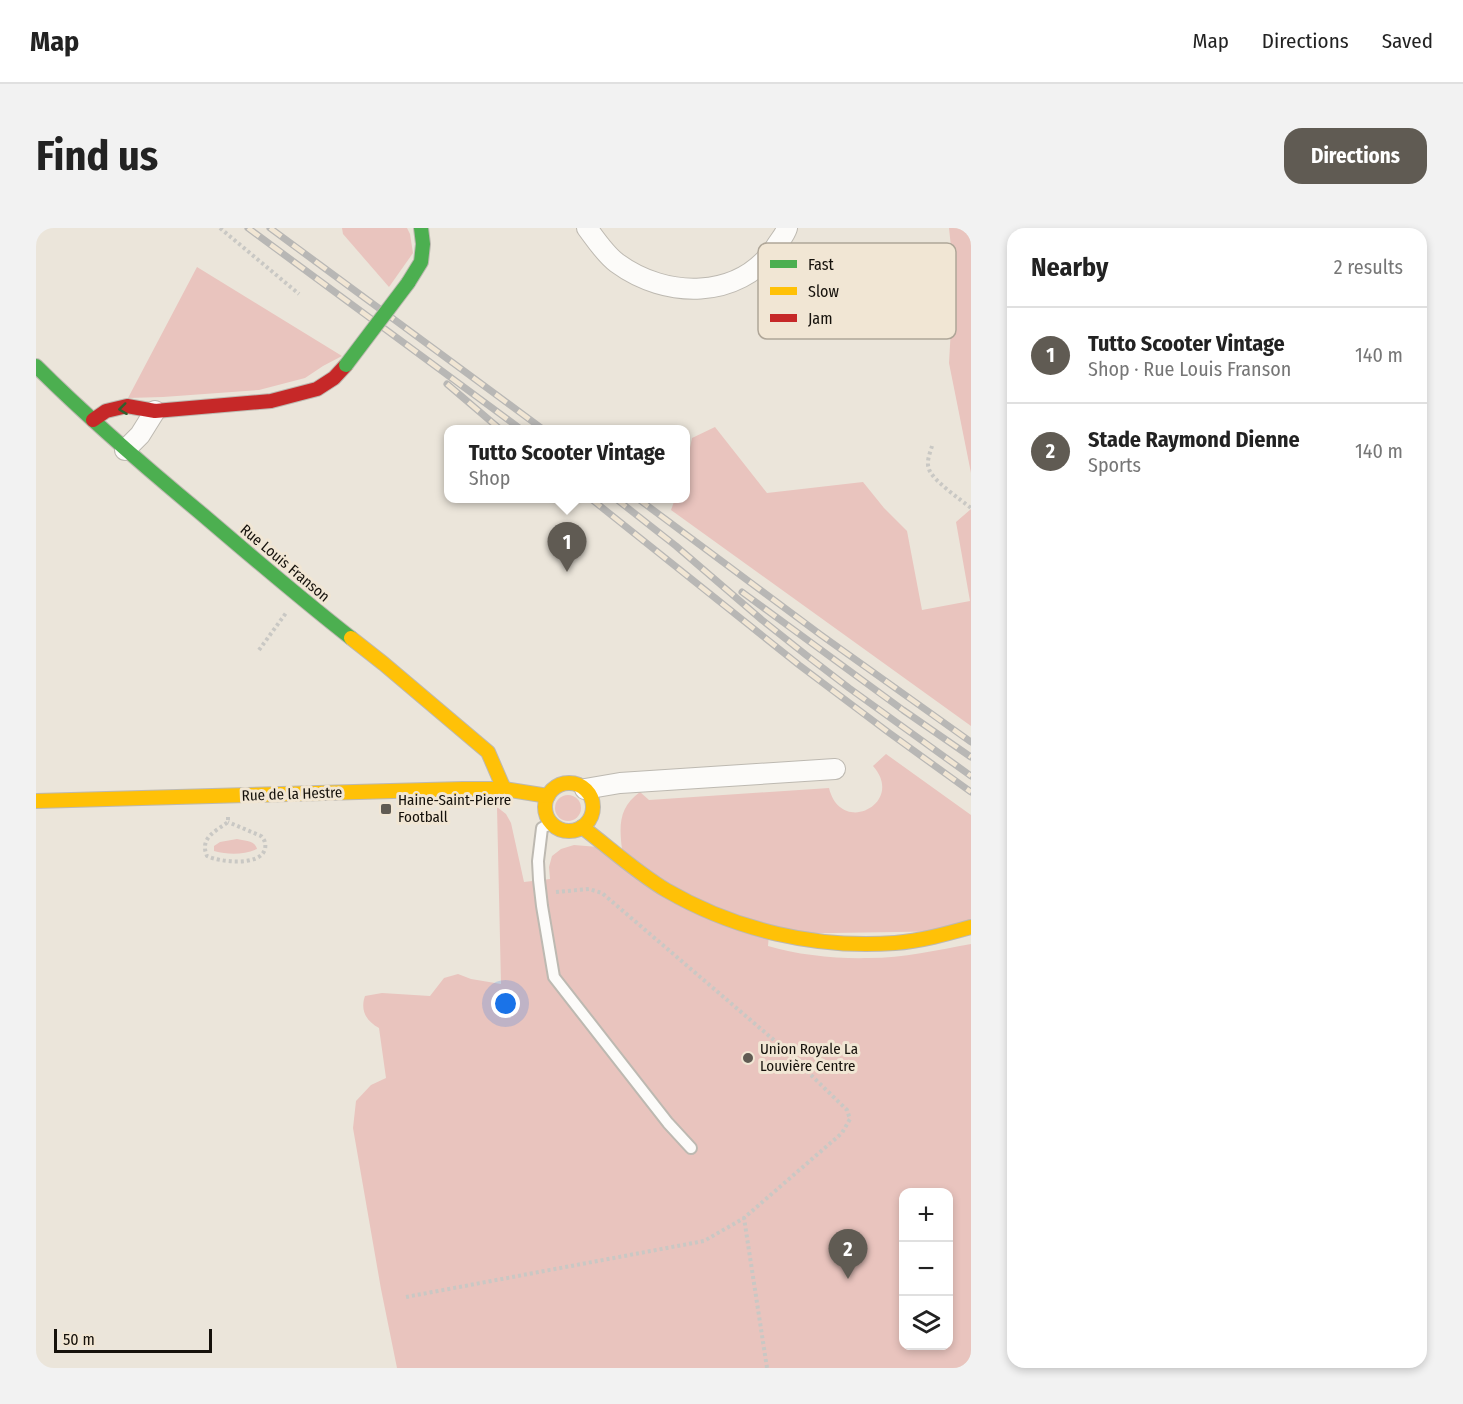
<!DOCTYPE html>
<html lang="en">
<head>
<meta charset="utf-8">
<style>
  body { margin:0; font-family:"Fira Sans Condensed",sans-serif; background:#f2f2f2; color:#222 }
  .controls { position:absolute; right:18px; bottom:18px; display:grid; overflow:hidden; border-radius:12px; box-shadow:0 3px 9px #0003 }
  .controls button { width:54px; height:54px; display:grid; place-items:center; padding:0; border:0; border-bottom:2px solid #e0e0e0; background:#fff; color:#222; font:30px sans-serif }
  .scale { position:absolute; left:18px; bottom:15px; width:158px; box-sizing:border-box; padding-left:6px; border:3px solid #15110b; border-top:0; font-size:16px; line-height:21px; white-space:nowrap; color:#15110b; -webkit-text-stroke:4px #f1e6d4; paint-order:stroke }
  .you { position:absolute; left:470px; top:776px; width:21px; height:21px; margin:-15px; border:4px solid #fff; border-radius:50%; background:#1a73e8; box-shadow:0 0 0 9px #1a73e833 }
  .badge { display:grid; place-items:center; width:39px; height:39px; border-radius:50%; background:#605b53; color:#fff; font-size:20px; font-weight:700 }
  .pin { position:absolute; translate:-50% -50px; filter:drop-shadow(0 2px 3px #0008) }
  .pin::after { content:''; position:absolute; top:32px; width:21px; height:18px; background:inherit; clip-path:polygon(0 0,100% 0,50% 100%) }
  .popup { position:absolute; left:408px; top:197px; width:246px; height:78px; box-sizing:border-box; display:grid; place-content:center; border-radius:12px; background:#fff; filter:drop-shadow(0 2px 4px #0005); font-size:20px; white-space:nowrap; color:#767676 }
  .popup b { font-size:22px; color:#222 }
  .popup::after { content:''; position:absolute; left:50%; top:100%; margin-left:-12px; border:12px solid transparent; border-top-color:#fff }
  .list { margin:0; padding:0; list-style:none }
  h2 { display:flex; justify-content:space-between; align-items:center; height:78px; margin:0; padding:0 24px; font-size:26px }
  h2 small { font-size:20px; font-weight:400; color:#767676 }
  .list li { display:grid; grid-template-columns:39px 1fr auto; gap:18px; align-items:center; box-sizing:border-box; height:96px; padding:0 24px; border-top:2px solid #e0e0e0 }
  .list b { display:block; font-size:22px; white-space:nowrap }
  .list p { margin:0; font-size:20px; white-space:nowrap; color:#767676 }
  .list em { font-size:20px; font-style:normal; color:#767676 }
  .icon { flex:none; width:33px; height:33px; fill:none; stroke:currentColor; stroke-width:2; stroke-linecap:round; stroke-linejoin:round }
  .map { position:relative; flex:none; width:935px; height:1140px; overflow:hidden; border-radius:18px }
  header { display:flex; align-items:center; gap:36px; box-sizing:border-box; height:84px; padding:0 30px; background:#fff; border-bottom:2px solid #e0e0e0 }
  header strong { font-size:28px }
  nav { display:flex; gap:33px; margin-inline-start:auto; font-size:21px }
  .intro { display:flex; align-items:center; justify-content:space-between; box-sizing:border-box; height:144px; padding:0 36px }
  h1 { margin:0; font-size:42px }
  .button { padding:15px 27px; border-radius:18px; background:#605b53; color:#fff; font-size:21px; font-weight:700 }
  main { display:flex; gap:36px; padding:0 36px }
  aside { flex:1; background:#fff; border-radius:18px; box-shadow:0 3px 9px #0003 }
  .map>svg:first-child { display:block }
  .green { fill:#e9c4be; fill-rule:evenodd }
  .lines { fill:none; stroke-linecap:round; stroke-linejoin:round }
  .lane-casing { stroke:#bdb9b1; stroke-width:14 }
  .street-casing { stroke:#bdb9b1; stroke-width:22 }
  .fast-casing { stroke:#bdb9b1; stroke-width:16 }
  .slow-casing { stroke:#bdb9b1; stroke-width:16 }
  .jam-casing { stroke:#bdb9b1; stroke-width:16 }
  .path { stroke:#c9c8c4; stroke-width:4; stroke-dasharray:3 3; stroke-linecap:butt }
  .lane { stroke:#fcfbf9; stroke-width:10 }
  .street { stroke:#fcfbf9; stroke-width:20 }
  .fast { stroke:#4caf50; stroke-width:14 }
  .slow { stroke:#ffc107; stroke-width:14 }
  .jam { stroke:#c62828; stroke-width:14 }
  .rail-casing { stroke:#b8b7b5; stroke-width:7 }
  .rail { stroke:#f1e6d4; stroke-width:4.5; stroke-dasharray:14; stroke-linecap:butt }
  .fast-bridge-casing { stroke:#bdb9b1; stroke-width:16; stroke-linecap:butt }
  .fast-bridge { stroke:#4caf50; stroke-width:14 }
  .oneway { stroke:#30602e }
  .poi-dot { fill:#605b53; stroke:#f1e6d4; stroke-width:2 }
  .labels { text-anchor:middle; dominant-baseline:central; stroke-width:6; stroke-linejoin:round; paint-order:stroke }
  .street-label { font-size:15px; fill:#15110b; stroke:#f1e6d4 }
  .poi-label { font-size:15px; fill:#15110b; stroke:#f1e6d4; text-anchor:start }
  .key { fill:#f1e6d4; stroke:#afa698; stroke-width:1.5 }
  .key-label { font-size:16px; fill:#15110b }
</style>
</head>
<body>
<header>
<strong>Map</strong>
<nav><a>Map</a><a>Directions</a><a>Saved</a></nav>
</header>
<div class="intro"><h1>Find us</h1><a class="button">Directions</a></div>
<main>
<div class="map">
<svg width="935" height="1140" viewBox="0 0 935 1140">
  <rect width="100%" height="100%" fill="#ebe5da"/>
  <g class="green">
    <path d="M 306,0 L 371,0 L 374,6 L 377,25 L 353,59 L 307,6 Z"/>
    <path d="M 913,0 L 935,0 L 935,245 L 913,135 L 918,47 Z"/>
    <path d="M 161,39 L 306,128 L 287,138 L 269,150 L 223,162 L 127,169 L 92,170 Z"/>
    <path d="M 679,199 L 731,265 L 827,254 L 848,280 L 871,303 L 886,382 L 934,373 L 920,294 L 935,281 L 935,498 L 635,282 L 639,271 L 650,270 L 650,240 L 656,210 Z"/>
    <path d="M 850,526 L 935,587 L 935,699 L 924,703 L 733,706 L 732,718 C 761,727 802,731 833,730 C 867,730 902,722 935,716 L 935,1140 L 361,1140 L 345,1061 L 317,900 L 320,873 L 335,857 L 350,850 L 343,800 C 330,793 324,782 329,768 L 346,765 L 394,768 L 408,750 L 422,746 L 435,751 L 465,756 L 461,579 L 470,586 L 475,595 L 488,654 L 514,651 L 513,639 L 516,628 L 525,621 L 538,617 L 586,621 C 583,597 583,579 604,564 L 613,572 L 793,560 C 805,609 870,575 837,538 ZM 868,964 L 912,964 L 912,1118 L 868,1118 Z"/>
    <circle cx="532" cy="580" r="13"/>
    <path d="M 201,611 C 208,613 219,612 221,621 C 207,627 193,627 178,623 L 178,618 L 184,614 Z"/>
  </g>
  <g class="lines">
    <defs>
      <path id="lane" d="M 516,595 L 506,600 L 502,633 L 503,652 L 506,678 L 518,749 L 632,895 L 655,920"/>
      <g id="street">
        <path d="M 551,0 C 560,12 569,26 581,35 C 630,71 702,72 739,20 C 743,13 749,7 751,0"/>
        <path d="M 89,222 L 104,207 L 119,183"/>
        <path d="M 549,561 L 584,555 L 799,541"/>
      </g>
      <g id="fast">
        <path d="M 372,55 L 385,34 L 387,16 L 385,0"/>
        <path d="M 0,138 C 53,191 109,239 167,287 C 216,329 264,370 315,410"/>
      </g>
      <g id="slow">
        <path d="M 315,410 L 348,436 L 452,524 L 468,561"/>
        <circle cx="533" cy="579" r="24"/>
        <path d="M 0,573 L 427,561 L 468,561 L 512,568"/>
        <path d="M 546,599 C 574,620 600,644 630,662 C 699,702 780,721 859,715 C 885,713 910,706 935,699"/>
      </g>
      <path id="jam" d="M 57,192 L 70,183 L 91,178 L 119,183 L 235,173 L 281,161 L 298,150 L 310,137"/>
    </defs>
    <use href="#lane" class="lane-casing"/>
    <use href="#street" class="street-casing"/>
    <use href="#fast" class="fast-casing"/>
    <use href="#slow" class="slow-casing"/>
    <use href="#jam" class="jam-casing"/>
    <g class="path">
      <path d="M 184,0 L 263,66"/>
      <path d="M 896,218 C 894,225 890,234 893,241 C 896,252 925,272 935,280"/>
      <path d="M 223,422 L 250,385"/>
      <path d="M 192,589 L 192,594 C 180,603 163,610 171,628 C 183,634 224,639 229,621 C 230,616 229,612 225,608 L 192,594"/>
      <path d="M 520,664 L 553,661 L 566,665 L 746,819 L 811,882 L 814,891 L 806,905 L 708,990"/>
      <path d="M 370,1069 L 668,1013 L 708,990 L 731,1140"/>
    </g>
    <use href="#lane" class="lane"/>
    <use href="#street" class="street"/>
    <use href="#fast" class="fast"/>
    <use href="#slow" class="slow"/>
    <use href="#jam" class="jam"/>
    <defs>
      <g id="rail">
        <path d="M 212,0 L 486,202"/>
        <path d="M 234,0 L 508,202"/>
        <path d="M 411,156 L 465,202"/>
        <path d="M 554,270 L 763,437 L 852,504 L 935,564"/>
        <path d="M 579,270 L 640,318 L 726,392 L 770,427 L 813,460 L 935,548"/>
        <path d="M 601,270 L 785,407 L 935,514"/>
        <path d="M 706,364 L 867,482 L 935,529"/>
      </g>
    </defs>
    <use href="#rail" class="rail-casing"/>
    <use href="#rail" class="rail"/>
    <defs>
      <path id="fast-bridge" d="M 310,137 L 372,55"/>
    </defs>
    <use href="#fast-bridge" class="fast-bridge-casing"/>
    <use href="#fast-bridge" class="fast-bridge"/>
  </g>
  <defs><path id="oneway-chevron" d="M-2-3.5L2.5 0L-2 3.5" fill="none" stroke-width="1.6" stroke-linecap="round" stroke-linejoin="round" transform="scale(1.5)"/></defs>
  <use class="oneway" href="#oneway-chevron" transform="translate(87 181) rotate(173)"/>
  <g class="poi-dot">
    <rect x="344" y="575" width="12" height="12" rx="3"/>
    <circle cx="712" cy="830" r="6"/>
  </g>
  <g class="labels">
    <g class="street-label">
      <text transform="translate(249 335) rotate(40)">Rue Louis Franson</text>
      <text transform="translate(256 566) rotate(-2)">Rue de la Hestre</text>
    </g>
    <g class="poi-label">
      <text x="362" y="572">Haine-Saint-Pierre<tspan x="362" dy="17">Football</tspan></text>
      <text x="724" y="821">Union Royale La<tspan x="724" dy="17">Louvière Centre</tspan></text>
    </g>
  </g>
  <rect x="722" y="15" width="198" height="96" rx="9" class="key"/>
  <rect x="734" y="32" width="27" height="8" fill="#4caf50"/>
  <rect x="734" y="59" width="27" height="8" fill="#ffc107"/>
  <rect x="734" y="86" width="27" height="8" fill="#c62828"/>
  <g class="key-label">
    <text x="772" y="42">Fast</text>
    <text x="772" y="69">Slow</text>
    <text x="772" y="96">Jam</text>
  </g>
</svg>
<div class="controls">
<button>+</button>
<button>−</button>
<button><svg class="icon" aria-label="layers" viewBox="0 0 24 24"><path d="M12 4l9 5-9 5-9-5zM3 14l9 5 9-5"/></svg></button>
</div>
<div class="scale">50 m</div>
<div class="you"></div>
<div class="pin badge" style="left:531px;top:344px">1</div>
<div class="popup"><b>Tutto Scooter Vintage</b>Shop</div>
<div class="pin badge" style="left:812px;top:1051px">2</div>
</div>
<aside>
<h2>Nearby<small>2 results</small></h2>
<ul class="list">
<li><span class="badge">1</span><div><b>Tutto Scooter Vintage</b><p>Shop · Rue Louis Franson</p></div><em>140 m</em></li>
<li><span class="badge">2</span><div><b>Stade Raymond Dienne</b><p>Sports</p></div><em>140 m</em></li>
</ul>
</aside>
</main>
</body>
</html>
